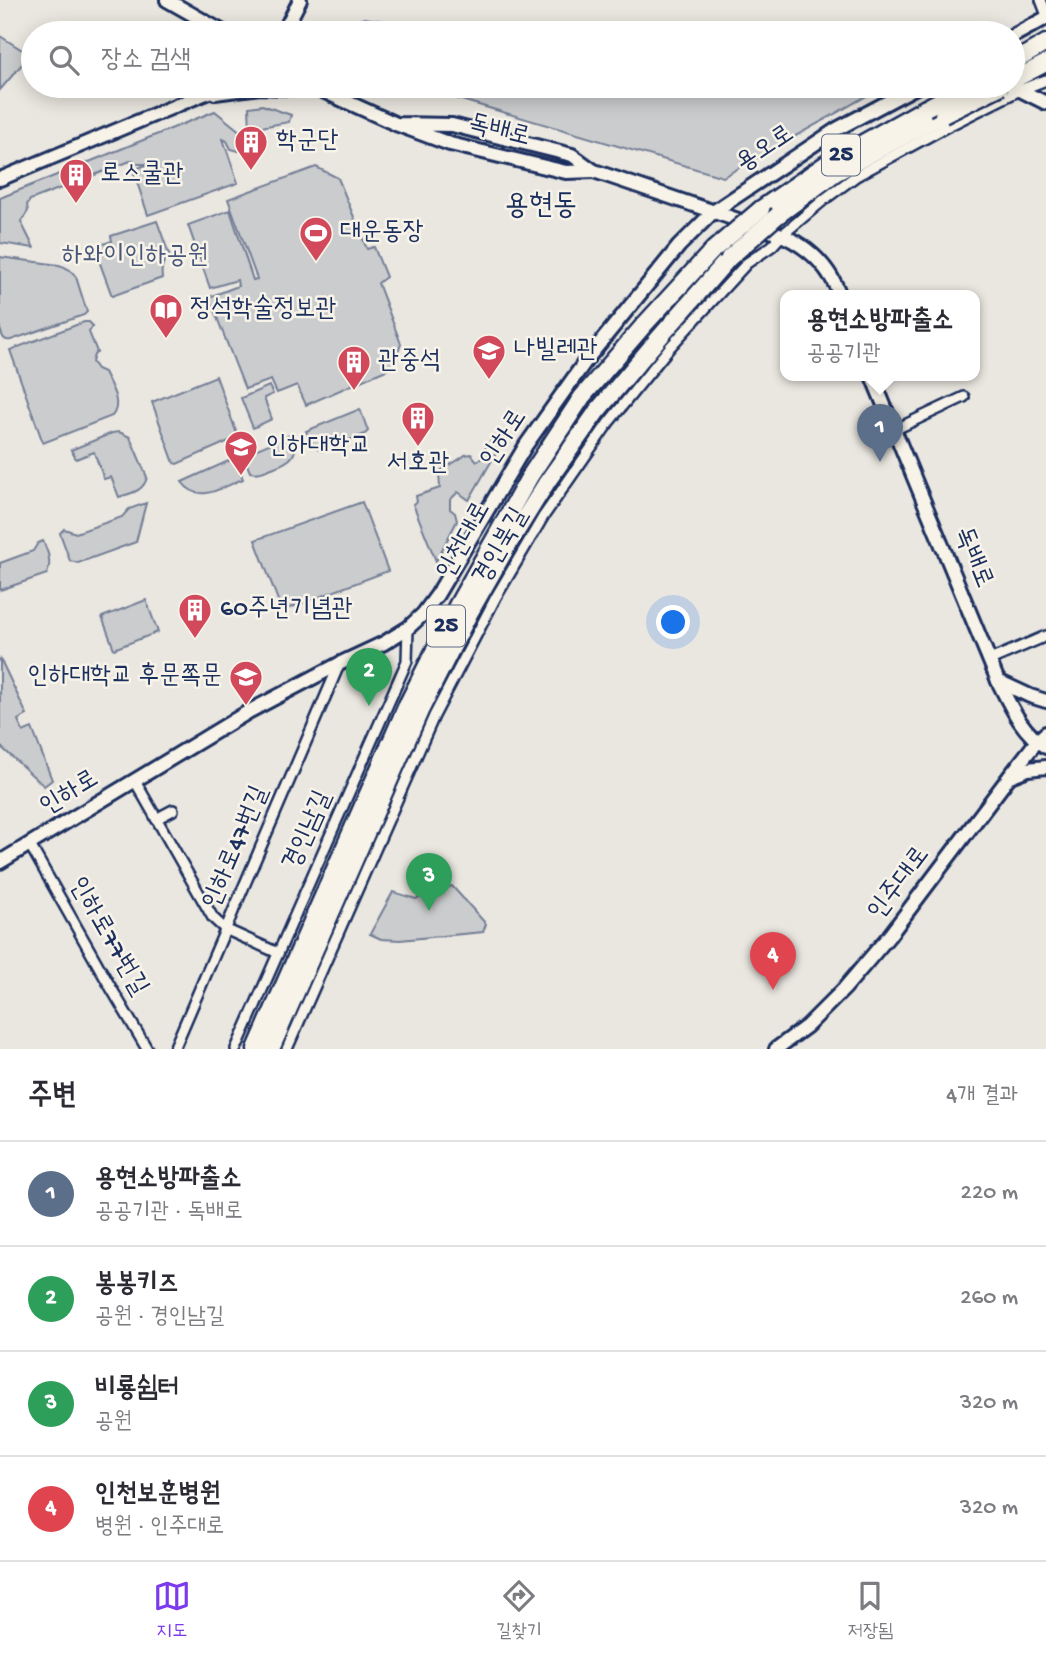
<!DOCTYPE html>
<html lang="ko">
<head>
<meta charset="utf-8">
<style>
  body { margin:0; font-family:"Gochi Hand","Poor Story",sans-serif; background:#f2f2f3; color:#2b2b33 }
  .you { position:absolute; left:674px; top:623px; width:24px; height:24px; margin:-18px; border:5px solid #fff; border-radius:50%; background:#1a73e8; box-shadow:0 0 0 10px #1a73e833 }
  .badge { display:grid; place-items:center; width:46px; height:46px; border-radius:50%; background:#7c3aed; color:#fff; font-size:23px; font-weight:700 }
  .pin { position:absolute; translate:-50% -58px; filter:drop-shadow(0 2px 4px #0008) }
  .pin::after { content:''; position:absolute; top:37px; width:24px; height:21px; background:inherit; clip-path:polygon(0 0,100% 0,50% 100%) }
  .popup { position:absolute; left:780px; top:290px; width:200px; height:91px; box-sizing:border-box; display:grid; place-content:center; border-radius:14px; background:#fff; filter:drop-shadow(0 2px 5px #0005); font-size:23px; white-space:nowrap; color:#7c7c81 }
  .popup b { font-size:26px; color:#2b2b33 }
  .popup::after { content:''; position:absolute; left:50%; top:100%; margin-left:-14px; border:14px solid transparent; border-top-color:#fff }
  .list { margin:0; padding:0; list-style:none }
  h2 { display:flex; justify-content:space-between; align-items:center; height:91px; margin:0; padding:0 28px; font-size:30px }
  h2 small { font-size:23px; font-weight:400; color:#7c7c81 }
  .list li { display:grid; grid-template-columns:46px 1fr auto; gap:21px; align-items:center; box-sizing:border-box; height:105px; padding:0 28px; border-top:2px solid #e1e1e2 }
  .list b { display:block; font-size:26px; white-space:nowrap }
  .list p { margin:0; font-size:23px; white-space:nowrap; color:#7c7c81 }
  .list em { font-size:23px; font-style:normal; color:#7c7c81 }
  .icon { flex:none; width:38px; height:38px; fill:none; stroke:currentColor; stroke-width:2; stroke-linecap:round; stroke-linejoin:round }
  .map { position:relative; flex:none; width:1046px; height:1049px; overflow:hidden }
  .search { position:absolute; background:#fff; box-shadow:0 4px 18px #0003; left:21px; right:21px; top:21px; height:77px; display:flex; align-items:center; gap:18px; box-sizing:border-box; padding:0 24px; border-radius:38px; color:#7c7c81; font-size:26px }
  .sheet { height:511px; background:#fff }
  nav { display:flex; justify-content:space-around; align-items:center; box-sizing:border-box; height:98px; border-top:2px solid #e1e1e2; background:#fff; font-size:19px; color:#7c7c81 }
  nav a { display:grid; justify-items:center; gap:4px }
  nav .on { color:#7c3aed }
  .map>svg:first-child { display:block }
  .green { fill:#cbcccd; stroke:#737e96; stroke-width:2 }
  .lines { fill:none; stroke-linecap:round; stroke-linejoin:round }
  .street-casing { stroke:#1b2f5e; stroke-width:14 }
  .secondary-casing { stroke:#1b2f5e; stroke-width:18 }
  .highway-casing { stroke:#1b2f5e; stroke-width:21 }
  .street { stroke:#f7f3e8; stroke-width:9 }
  .secondary { stroke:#f7f3e8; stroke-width:12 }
  .highway { stroke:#f7f3e8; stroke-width:16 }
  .highway-bridge-casing { stroke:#1b2f5e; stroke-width:21; stroke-linecap:butt }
  .highway-bridge { stroke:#f7f3e8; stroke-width:16 }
  .labels { text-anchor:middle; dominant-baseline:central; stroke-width:5; stroke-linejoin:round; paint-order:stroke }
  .shield { fill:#f7f3e8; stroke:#5d6a87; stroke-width:2 }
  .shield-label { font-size:24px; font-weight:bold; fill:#1b2f5e }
  .street-label { font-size:26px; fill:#1b2f5e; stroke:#f7f3e8 }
  .poi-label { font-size:26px; fill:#1b2f5e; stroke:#f7f3e8; text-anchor:start }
  .park-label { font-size:26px; fill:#47567a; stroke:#f7f3e8 }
  .quarter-label { font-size:30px; fill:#1b2f5e; stroke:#f7f3e8 }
</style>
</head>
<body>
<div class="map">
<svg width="1046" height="1049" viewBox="0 0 1046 1049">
  <rect width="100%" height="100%" fill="#eae7e0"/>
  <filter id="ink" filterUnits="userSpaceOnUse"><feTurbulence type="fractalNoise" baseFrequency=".0143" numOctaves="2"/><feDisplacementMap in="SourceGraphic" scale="14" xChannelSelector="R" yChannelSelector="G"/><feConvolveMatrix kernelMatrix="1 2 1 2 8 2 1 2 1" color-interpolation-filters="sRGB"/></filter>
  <g filter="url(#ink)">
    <g class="green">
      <path d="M 364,18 L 467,33 L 327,33 Z"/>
      <path d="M 0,36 L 30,55 L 0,90 Z"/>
      <path d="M 414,86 L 884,86 L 723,177 Z"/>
      <path d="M 262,105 L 291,115 L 289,122 L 250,129 L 249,107 Z"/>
      <path d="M 215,111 L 247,137 L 247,141 L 239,151 L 231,149 L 227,141 L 223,139 L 238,183 L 148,215 L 133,170 L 148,164 L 138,164 L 133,160 L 30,200 L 27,205 L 28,211 L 21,222 L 34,248 L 0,243 L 0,198 Z"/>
      <path d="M 316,167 L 338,178 L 367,249 L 374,247 L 386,277 L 378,283 L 401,344 L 393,367 L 306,405 L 297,385 L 277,393 L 271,380 L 245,389 L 209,297 L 238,286 L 237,280 L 210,288 L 188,225 L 230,210 L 253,280 L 257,279 L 228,199 Z"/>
      <path d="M 157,221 L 170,257 C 161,260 161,270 162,278 L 112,296 L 94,247 L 112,241 L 111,236 Z"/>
      <path d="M 0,257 L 59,265 C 66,267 72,270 76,277 L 87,312 L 84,315 L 11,340 C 3,342 2,335 0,329 Z"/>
      <path d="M 84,322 L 89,322 L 93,326 L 89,332 L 97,352 L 94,355 L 92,362 L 97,369 L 104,372 C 110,385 123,403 112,416 L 43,443 L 10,350 Z"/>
      <path d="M 216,376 L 237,434 L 236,438 L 177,464 L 174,463 L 152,402 Z"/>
      <path d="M 269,386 L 273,394 L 264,398 L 272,419 L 253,428 L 241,398 Z"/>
      <path d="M 360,409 L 368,431 L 365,434 L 322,451 C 312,447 309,440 306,431 Z"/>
      <path d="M 119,432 L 130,437 L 147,477 C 144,491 132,493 119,497 L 111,477 L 104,479 L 94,452 L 76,459 L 71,450 L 112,433 Z"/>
      <path d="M 292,434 C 301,455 290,462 272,468 C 264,471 259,474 250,472 L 243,455 Z"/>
      <path d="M 504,435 L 506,436 L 469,500 L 458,492 L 450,500 L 450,509 L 455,513 L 457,521 L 436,561 L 413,504 L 417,502 L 416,496 L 440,488 L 439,472 C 448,465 457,462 465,455 L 471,454 L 477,461 L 481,459 C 485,447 490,438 504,435 Z"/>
      <path d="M 235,458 L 243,479 C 222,487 199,505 182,482 Z"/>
      <path d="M 362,502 L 388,571 L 282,611 L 255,540 Z"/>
      <path d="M 146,503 L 136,542 L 78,563 L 70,561 L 60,533 L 64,529 L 76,533 L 122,517 L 129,509 Z"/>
      <path d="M 43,541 C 48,552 52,562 47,574 L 0,590 L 0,563 L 33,551 L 38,543 Z"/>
      <path d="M 146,600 L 158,632 L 114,649 L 102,617 Z"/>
      <path d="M 0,658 L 27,715 L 18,720 L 23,732 L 32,728 L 52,780 L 44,786 L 0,746 Z"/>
      <path d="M 452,886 L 486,924 L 483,932 L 400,940 L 381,939 L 370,934 L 393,892 L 416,899 Z"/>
    </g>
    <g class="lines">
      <defs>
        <g id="street">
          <path d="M 1041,0 L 1046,13"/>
          <path d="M 894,430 L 964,397"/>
          <path d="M 990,660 L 1046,636"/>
          <path d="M 135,781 L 213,918 L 225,929 L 278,953"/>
          <path d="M 156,819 L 173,810"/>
          <path d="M 30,845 L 107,981 L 147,1049"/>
          <path d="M 174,1049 L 339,665"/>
          <path d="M 236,1049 L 407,661 L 408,628"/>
          <path d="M 287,1049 L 434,716 L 496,597 L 543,517 L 609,422 L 670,347 L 747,263 L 772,246 L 782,235 L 826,198 L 856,176 L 944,128 L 1020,90 L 1046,80"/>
        </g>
        <g id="secondary">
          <path d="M 167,0 L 225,33"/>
          <path d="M 283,33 L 300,0"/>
          <path d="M 1013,36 L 1046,18"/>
          <path d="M 312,86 L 396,124 L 450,144 L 566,172 L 594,171 L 572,155 L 452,125 L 396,124"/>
          <path d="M 1012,86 L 1046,103"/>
          <path d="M 215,93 L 260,87 L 318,89"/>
          <path d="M 594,171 L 782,235 C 810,248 830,267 840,296"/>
          <path d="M 0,179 L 223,86"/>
          <path d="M 872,376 L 998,681 C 1010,705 1022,733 1046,747"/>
          <path d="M 998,681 L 1030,696 L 1046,701"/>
          <path d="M 1010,776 L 1028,769 L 1046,767"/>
          <path d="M 0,862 L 248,712 L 339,664 L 384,643 L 408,628 L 423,614 L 437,595 L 526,445 L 587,359 L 679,246 L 713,212 L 837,129 L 918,86"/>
          <path d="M 776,1049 L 807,1026 L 844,989 L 889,936 L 1009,777 L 1037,741 L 1046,733"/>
        </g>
        <g id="highway">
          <path d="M 1013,62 L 1046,43"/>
          <path d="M 1013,80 L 1046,63"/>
          <path d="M 761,209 L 829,162 L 926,108"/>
          <path d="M 778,215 L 835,173 L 943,115"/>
          <path d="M 256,1049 L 408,703 L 457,606 L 530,476 L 582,397 L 644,325 L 713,250"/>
          <path d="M 271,1049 L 420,711 L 470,612 L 508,545 L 547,482 L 598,410 L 659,338 L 729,258"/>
        </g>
      </defs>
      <use href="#street" class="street-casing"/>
      <use href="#secondary" class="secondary-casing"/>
      <use href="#highway" class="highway-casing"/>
      <use href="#street" class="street"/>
      <use href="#secondary" class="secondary"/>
      <use href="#highway" class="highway"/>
      <defs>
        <g id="highway-bridge">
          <path d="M 926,108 L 968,86"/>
          <path d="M 943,115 L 1001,86"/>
          <path d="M 713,250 L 761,209"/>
          <path d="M 729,258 L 778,215"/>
        </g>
      </defs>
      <use href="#highway-bridge" class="highway-bridge-casing"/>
      <use href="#highway-bridge" class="highway-bridge"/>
    </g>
  </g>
  <defs>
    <symbol id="building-pin" viewBox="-11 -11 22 30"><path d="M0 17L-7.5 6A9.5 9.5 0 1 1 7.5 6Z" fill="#d1495b" stroke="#f7f3e8"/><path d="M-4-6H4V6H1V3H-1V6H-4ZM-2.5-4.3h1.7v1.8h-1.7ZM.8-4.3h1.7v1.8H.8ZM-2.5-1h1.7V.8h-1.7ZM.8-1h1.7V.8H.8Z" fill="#fff"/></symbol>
    <symbol id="stadium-pin" viewBox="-11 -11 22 30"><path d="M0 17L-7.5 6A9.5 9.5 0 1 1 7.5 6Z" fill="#d1495b" stroke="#f7f3e8"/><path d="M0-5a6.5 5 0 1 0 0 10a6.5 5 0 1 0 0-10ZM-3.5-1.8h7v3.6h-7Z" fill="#fff"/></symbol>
    <symbol id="library-pin" viewBox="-11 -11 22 30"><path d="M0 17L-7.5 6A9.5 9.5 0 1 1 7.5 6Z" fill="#d1495b" stroke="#f7f3e8"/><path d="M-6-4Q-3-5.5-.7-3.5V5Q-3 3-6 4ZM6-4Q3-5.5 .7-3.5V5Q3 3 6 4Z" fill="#fff"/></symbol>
    <symbol id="university-pin" viewBox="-11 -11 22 30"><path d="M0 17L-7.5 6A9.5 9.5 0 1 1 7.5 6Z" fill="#d1495b" stroke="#f7f3e8"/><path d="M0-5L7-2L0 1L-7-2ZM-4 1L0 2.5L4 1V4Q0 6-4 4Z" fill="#fff"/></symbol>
  </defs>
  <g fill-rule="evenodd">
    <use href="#building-pin" x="232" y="123" width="38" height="52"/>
    <use href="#building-pin" x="57" y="156" width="38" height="52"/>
    <use href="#stadium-pin" x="297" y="214" width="38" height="52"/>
    <use href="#library-pin" x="147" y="291" width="38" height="52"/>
    <use href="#university-pin" x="470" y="332" width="38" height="52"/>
    <use href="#building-pin" x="335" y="343" width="38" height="52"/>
    <use href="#building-pin" x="399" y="399" width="38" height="52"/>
    <use href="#university-pin" x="222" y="428" width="38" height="52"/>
    <use href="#building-pin" x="176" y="591" width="38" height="52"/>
    <use href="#university-pin" x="227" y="658" width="38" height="52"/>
  </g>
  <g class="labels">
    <g class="shield">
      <rect x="822" y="134.5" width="38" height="41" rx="5"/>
      <rect x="427" y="605.5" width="38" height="41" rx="5"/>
    </g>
    <g class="shield-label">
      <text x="841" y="155">25</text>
      <text x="446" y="626">25</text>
    </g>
    <g class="street-label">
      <text transform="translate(499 132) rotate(14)">독배로</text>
      <text transform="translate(766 150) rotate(-34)">용오로</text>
      <text transform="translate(505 439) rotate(-57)">인하로</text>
      <text transform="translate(465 541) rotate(-61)">인천대로</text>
      <text transform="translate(502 547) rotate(-60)">경인북길</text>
      <text transform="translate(972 558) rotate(68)">독배로</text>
      <text transform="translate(70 794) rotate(-31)">인하로</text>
      <text transform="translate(309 831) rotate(-66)">경인남길</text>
      <text transform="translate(237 848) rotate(-67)">인하로47번길</text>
      <text transform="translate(900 884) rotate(-53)">인주대로</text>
      <text transform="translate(107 937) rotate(60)">인하로77번길</text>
    </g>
    <g class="poi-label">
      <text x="276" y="142">학군단</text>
      <text x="100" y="175">로스쿨관</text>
      <text x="340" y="233">대운동장</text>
      <text x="190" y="310">정석학술정보관</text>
      <text x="514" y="351">나빌레관</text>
      <text x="378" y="362">관중석</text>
      <text x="266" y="447">인하대학교</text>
      <text x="418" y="464" text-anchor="middle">서호관</text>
      <text x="220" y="610">60주년기념관</text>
      <text x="222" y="677" text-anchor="end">인하대학교 후문쪽문</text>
    </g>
    <g class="park-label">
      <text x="135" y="257">하와이인하공원</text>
    </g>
    <g class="quarter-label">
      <text x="541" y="207">용현동</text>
    </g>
  </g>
</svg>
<div class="you"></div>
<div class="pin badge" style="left:880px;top:462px;background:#5c6f8a">1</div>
<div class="popup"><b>용현소방파출소</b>공공기관</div>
<div class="pin badge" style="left:369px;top:706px;background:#2e9e5b">2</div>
<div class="pin badge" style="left:429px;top:911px;background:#2e9e5b">3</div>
<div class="pin badge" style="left:773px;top:990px;background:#e0444e">4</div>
<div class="search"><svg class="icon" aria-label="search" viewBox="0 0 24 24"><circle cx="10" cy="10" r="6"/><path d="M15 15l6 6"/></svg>장소 검색</div>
</div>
<section class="sheet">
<h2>주변<small>4개 결과</small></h2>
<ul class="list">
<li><span class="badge" style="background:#5c6f8a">1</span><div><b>용현소방파출소</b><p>공공기관 · 독배로</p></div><em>220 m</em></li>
<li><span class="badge" style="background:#2e9e5b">2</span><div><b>봉봉키즈</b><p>공원 · 경인남길</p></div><em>260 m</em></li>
<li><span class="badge" style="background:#2e9e5b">3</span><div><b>비룡쉼터</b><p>공원</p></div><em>320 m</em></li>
<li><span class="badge" style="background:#e0444e">4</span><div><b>인천보훈병원</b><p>병원 · 인주대로</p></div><em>320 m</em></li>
</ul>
</section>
<nav>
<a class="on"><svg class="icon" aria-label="map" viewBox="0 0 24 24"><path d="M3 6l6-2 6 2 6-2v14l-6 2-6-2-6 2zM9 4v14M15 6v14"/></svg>지도</a>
<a><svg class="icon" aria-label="directions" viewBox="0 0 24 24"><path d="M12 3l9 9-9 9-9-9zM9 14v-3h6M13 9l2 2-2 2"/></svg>길찾기</a>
<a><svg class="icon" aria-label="saved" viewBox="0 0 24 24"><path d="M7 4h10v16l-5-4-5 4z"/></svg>저장됨</a>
</nav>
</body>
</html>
